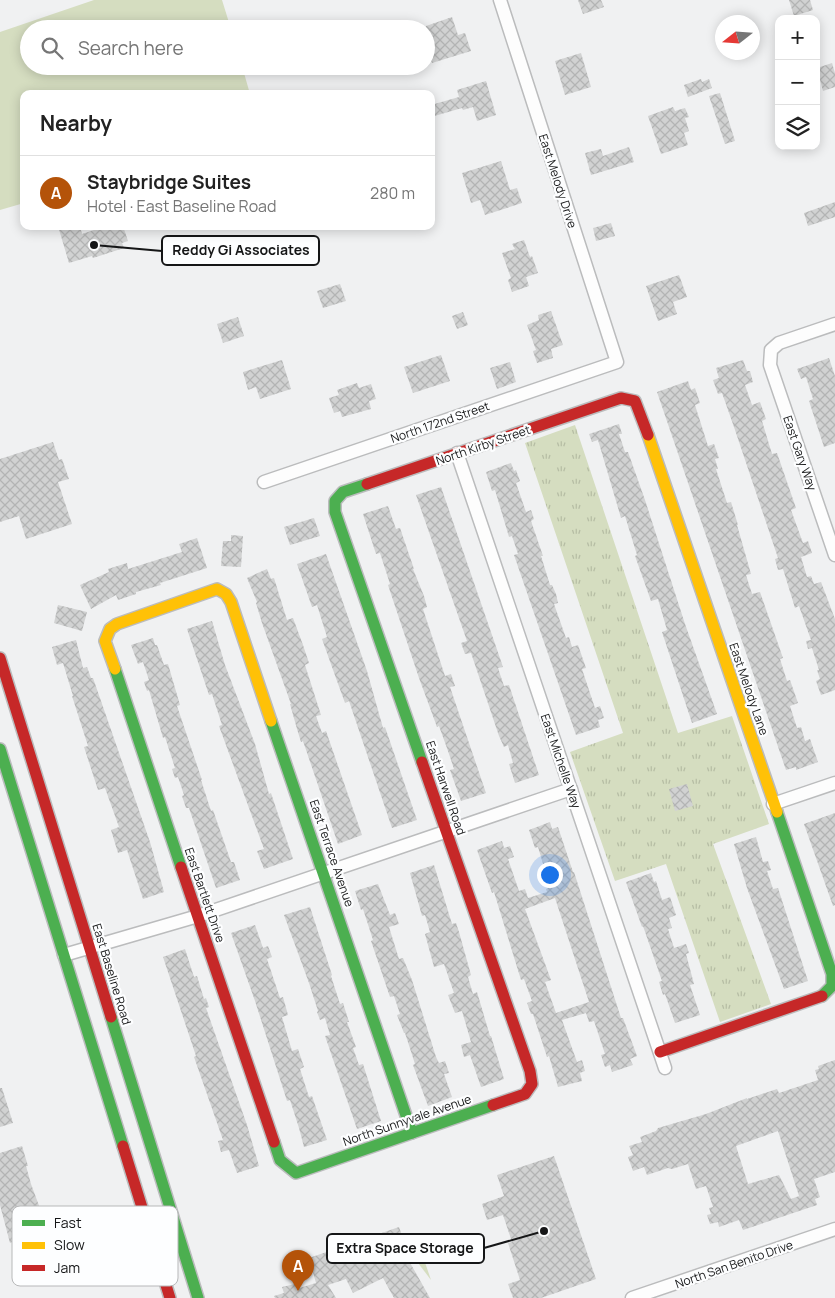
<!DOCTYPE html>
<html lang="en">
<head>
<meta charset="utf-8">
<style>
  body { margin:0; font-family:Manrope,sans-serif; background:#f2f2f2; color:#222 }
  .controls { position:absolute; right:15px; top:15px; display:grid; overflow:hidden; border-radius:10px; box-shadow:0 2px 12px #0003 }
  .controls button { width:45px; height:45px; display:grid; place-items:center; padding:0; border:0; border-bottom:1px solid #e0e0e0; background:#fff; color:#222; font:25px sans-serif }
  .compass { position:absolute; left:715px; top:15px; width:45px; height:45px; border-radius:50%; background:#fff; box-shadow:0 2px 12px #0003; rotate:253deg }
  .you { position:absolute; left:549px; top:874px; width:18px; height:18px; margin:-12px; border:4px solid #fff; border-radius:50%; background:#1a73e8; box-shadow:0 0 0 8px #1a73e833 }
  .badge { display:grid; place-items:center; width:32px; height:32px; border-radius:50%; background:#b45309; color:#fff; font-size:16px; font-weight:700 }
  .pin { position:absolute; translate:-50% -41px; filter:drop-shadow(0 1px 2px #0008) }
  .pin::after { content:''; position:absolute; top:26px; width:18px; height:15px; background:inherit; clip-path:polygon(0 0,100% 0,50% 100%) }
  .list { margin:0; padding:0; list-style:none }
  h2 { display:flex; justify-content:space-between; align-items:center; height:65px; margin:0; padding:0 20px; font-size:21px }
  h2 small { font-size:16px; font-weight:400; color:#767676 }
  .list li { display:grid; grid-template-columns:32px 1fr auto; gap:15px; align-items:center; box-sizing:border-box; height:75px; padding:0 20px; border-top:1px solid #e0e0e0 }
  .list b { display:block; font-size:19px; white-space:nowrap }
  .list p { margin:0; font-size:16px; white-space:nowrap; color:#767676 }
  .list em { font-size:16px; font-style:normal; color:#767676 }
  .icon { flex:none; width:28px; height:28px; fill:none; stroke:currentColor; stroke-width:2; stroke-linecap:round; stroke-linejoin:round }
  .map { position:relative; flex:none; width:835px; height:1298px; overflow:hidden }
  .search { position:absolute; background:#fff; box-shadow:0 2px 12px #0003; left:20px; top:20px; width:415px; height:55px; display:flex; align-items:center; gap:12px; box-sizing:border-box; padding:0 18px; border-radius:28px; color:#767676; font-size:19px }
  .panel { position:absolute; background:#fff; box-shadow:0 2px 12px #0003; left:20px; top:90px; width:415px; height:140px; border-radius:10px }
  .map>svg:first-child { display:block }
  .green { fill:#d5ddc0 }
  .park { fill:url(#park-tufts) }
  .building { fill:url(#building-cross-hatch); fill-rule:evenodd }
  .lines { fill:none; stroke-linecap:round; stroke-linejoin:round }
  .street-casing { stroke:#bbbcbd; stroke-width:15 }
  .fast-casing { stroke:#bbbcbd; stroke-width:14 }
  .slow-casing { stroke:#bbbcbd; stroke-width:14 }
  .jam-casing { stroke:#bbbcbd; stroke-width:14 }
  .street { stroke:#fdfdfd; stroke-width:12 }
  .fast { stroke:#4caf50; stroke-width:11 }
  .slow { stroke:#ffc107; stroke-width:11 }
  .jam { stroke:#c62828; stroke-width:11 }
  .labels { text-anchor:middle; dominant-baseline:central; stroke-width:4.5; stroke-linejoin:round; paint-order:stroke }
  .street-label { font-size:12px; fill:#151617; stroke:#fdfeff }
  .key { fill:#fdfeff; stroke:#b7b8b9; stroke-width:1 }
  .key-label { font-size:14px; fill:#151617 }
  .leader { fill:none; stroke:#151617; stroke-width:2 }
  .callout-dot { fill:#151617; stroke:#fdfeff; stroke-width:2 }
  .callout { fill:#fdfeff; stroke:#151617; stroke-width:2 }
  .callout-label { font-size:14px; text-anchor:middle; font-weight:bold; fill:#151617 }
</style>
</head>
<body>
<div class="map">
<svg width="835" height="1298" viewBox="0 0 835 1298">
  <defs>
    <pattern id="park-tufts" width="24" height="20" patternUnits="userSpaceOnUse" patternTransform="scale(1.25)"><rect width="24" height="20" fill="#d5ddc0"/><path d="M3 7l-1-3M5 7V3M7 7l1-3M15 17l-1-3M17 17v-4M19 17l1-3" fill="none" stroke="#b6bda4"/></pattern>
    <pattern id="building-cross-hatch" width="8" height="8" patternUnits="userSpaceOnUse" patternTransform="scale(1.25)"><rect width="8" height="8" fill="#d1d2d2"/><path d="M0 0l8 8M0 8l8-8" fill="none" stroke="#b3b4b4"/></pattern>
  </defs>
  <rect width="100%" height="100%" fill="#f0f1f2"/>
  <g class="green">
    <path d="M 94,0 L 222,0 L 231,29 L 29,29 L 29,66 L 242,66 L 250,94 L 24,94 L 24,203 L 0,210 L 0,32 Z"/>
    <path d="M 418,1242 L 431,1280 L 415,1259 L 414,1243 Z"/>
  </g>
  <path class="park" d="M 575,425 L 678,733 L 732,716 L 769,824 L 713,844 L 771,1004 L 720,1022 L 666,864 L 615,881 L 570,752 L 623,733 L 525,443 Z"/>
  <g class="building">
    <path d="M 578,0 L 601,0 L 604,7 L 583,14 Z"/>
    <path d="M 789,0 L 810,0 L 813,10 L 794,16 Z"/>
    <path d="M 452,17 L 458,35 L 465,33 L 471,51 L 432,63 L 426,47 L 426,26 Z"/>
    <path d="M 581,53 L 591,87 L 565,95 L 555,61 Z"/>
    <path d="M 832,63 L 835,73 L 835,87 L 823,91 L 817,68 Z"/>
    <path d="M 701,79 L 702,82 L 709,79 L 712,88 L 688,97 L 684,85 Z"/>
    <path d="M 486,81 L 496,115 L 477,121 L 473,107 L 463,110 L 462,108 L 431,117 L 431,105 L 459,97 L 457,90 Z"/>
    <path d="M 720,93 L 735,141 L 725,144 L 709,96 Z"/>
    <path d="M 673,107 L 675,111 L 685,108 L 689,117 L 685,118 L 689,131 L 684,133 L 688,145 L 661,154 L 648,116 Z"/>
    <path d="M 629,147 L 634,162 L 591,175 L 585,153 L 601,149 L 603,156 Z"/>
    <path d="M 501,161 L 510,190 L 517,188 L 522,203 L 485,215 L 480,200 L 471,203 L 462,173 Z"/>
    <path d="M 835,202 L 835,217 L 808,226 L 804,213 Z"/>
    <path d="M 611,223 L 615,236 L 596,241 L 593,228 Z"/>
    <path d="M 58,226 L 80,226 L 82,234 L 106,226 L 123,226 L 128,241 L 122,243 L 124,248 L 93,258 L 92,256 L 69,263 Z"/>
    <path d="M 524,240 L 530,257 L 532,256 L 538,273 L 526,277 L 529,286 L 512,292 L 508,280 L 511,278 L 502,253 L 515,249 L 512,244 Z"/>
    <path d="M 679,275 L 687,297 L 673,302 L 677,314 L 658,321 L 646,286 Z"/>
    <path d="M 340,284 L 346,301 L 323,308 L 317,291 Z"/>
    <path d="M 551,311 L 563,345 L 551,349 L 553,358 L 537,363 L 533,351 L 536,350 L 527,325 L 539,320 L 538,315 Z"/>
    <path d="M 463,312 L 468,325 L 457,329 L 452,316 Z"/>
    <path d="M 238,317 L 244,336 L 223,343 L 217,324 Z"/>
    <path d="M 441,355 L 450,381 L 413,393 L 404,367 Z"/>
    <path d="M 829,358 L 835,376 L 835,443 L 824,447 L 809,401 L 813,399 L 806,377 L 801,379 L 797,369 Z"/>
    <path d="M 282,360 L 291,389 L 260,399 L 256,387 L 248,390 L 243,372 Z"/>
    <path d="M 743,360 L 747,371 L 750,371 L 753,382 L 745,385 L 752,405 L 760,402 L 766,419 L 762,421 L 772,454 L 777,453 L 796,508 L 791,510 L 803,543 L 808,541 L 812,553 L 801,557 L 807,577 L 811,576 L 814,584 L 821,582 L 835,619 L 835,690 L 821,695 L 816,681 L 820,679 L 817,670 L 819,670 L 812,648 L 808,649 L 806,641 L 811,640 L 799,606 L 795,608 L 783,569 L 778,570 L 775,559 L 778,558 L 734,427 L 722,393 L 718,394 L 713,380 L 719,378 L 716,368 Z"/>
    <path d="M 510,362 L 516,382 L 497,389 L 490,368 Z"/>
    <path d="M 688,381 L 691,390 L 695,388 L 700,403 L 695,405 L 708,446 L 714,444 L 719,458 L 715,459 L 718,469 L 716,469 L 727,503 L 731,502 L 738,525 L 737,525 L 751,574 L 746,575 L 752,594 L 760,592 L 783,658 L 780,659 L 787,681 L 790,680 L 798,703 L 790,706 L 797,728 L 801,727 L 805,741 L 810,739 L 818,762 L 796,770 L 796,767 L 786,770 L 657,392 Z"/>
    <path d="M 357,383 L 359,388 L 371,384 L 376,399 L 369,401 L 371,409 L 342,417 L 340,411 L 334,413 L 329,398 L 339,395 L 337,390 Z"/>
    <path d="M 619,424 L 622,434 L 619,434 L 625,452 L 628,452 L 645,500 L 685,624 L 717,714 L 692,723 L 662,632 L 667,630 L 658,599 L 651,601 L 635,556 L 637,555 L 625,516 L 621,518 L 598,440 L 592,442 L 589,434 Z"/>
    <path d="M 53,442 L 59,460 L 62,459 L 69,479 L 58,482 L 72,524 L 26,539 L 19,516 L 0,522 L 0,459 Z"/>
    <path d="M 511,463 L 514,471 L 516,470 L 520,481 L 516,483 L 526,512 L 531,510 L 534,519 L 531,521 L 543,556 L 541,556 L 550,585 L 552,585 L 556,594 L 558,603 L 554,604 L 566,638 L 569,637 L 572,647 L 578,645 L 586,668 L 582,669 L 595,708 L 600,706 L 604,718 L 598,720 L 600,727 L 576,735 L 514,555 L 518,554 L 512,536 L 509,537 L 495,490 L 492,491 L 486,472 Z"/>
    <path d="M 441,487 L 503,667 L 498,668 L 504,686 L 509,685 L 539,775 L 515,783 L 509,764 L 513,763 L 508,745 L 504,747 L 499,736 L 471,653 L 465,654 L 461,643 L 467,641 L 416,495 Z"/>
    <path d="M 388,506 L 396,529 L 400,528 L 414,569 L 413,569 L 424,596 L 427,607 L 423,609 L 445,676 L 451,674 L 455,686 L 450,687 L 486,793 L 461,801 L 450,770 L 454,769 L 448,751 L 439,726 L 437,727 L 419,678 L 388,585 L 390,584 L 380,553 L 376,554 L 363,514 Z"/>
    <path d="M 314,518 L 320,536 L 290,545 L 284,527 Z"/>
    <path d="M 231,535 L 243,536 L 241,567 L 221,566 L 223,541 L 231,541 Z"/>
    <path d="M 197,538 L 207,568 L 160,583 L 161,585 L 136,592 L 136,594 L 118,600 L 116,595 L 91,609 L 80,585 L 109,572 L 108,569 L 127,563 L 128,569 L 182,552 L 179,544 Z"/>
    <path d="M 326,554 L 367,671 L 383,728 L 385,727 L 417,820 L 392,828 L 349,701 L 345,703 L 337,681 L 322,639 L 327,637 L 317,605 L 312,607 L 297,564 Z"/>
    <path d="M 267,569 L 271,579 L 274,578 L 287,620 L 293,618 L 303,645 L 309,663 L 305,665 L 321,715 L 316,716 L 322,733 L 326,731 L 362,835 L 338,844 L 303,741 L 301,742 L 297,729 L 290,704 L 291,704 L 262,623 L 256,603 L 257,602 L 247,578 Z"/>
    <path d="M 58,605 L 87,612 L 82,631 L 54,623 Z"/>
    <path d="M 212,621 L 225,665 L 255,744 L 269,794 L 271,793 L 293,859 L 264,869 L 257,851 L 264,849 L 219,726 L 222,725 L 212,694 L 209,695 L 187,629 Z"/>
    <path d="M 153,638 L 155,645 L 157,645 L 164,665 L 168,664 L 180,705 L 177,706 L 202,780 L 201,780 L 211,811 L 213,810 L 231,862 L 234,862 L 240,880 L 216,888 L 189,808 L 186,808 L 182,796 L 184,795 L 178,777 L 175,778 L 172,769 L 175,768 L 165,737 L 163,738 L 149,690 L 147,691 L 144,682 L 149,680 L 143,662 L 138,664 L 131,645 Z"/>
    <path d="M 76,640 L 83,668 L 87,667 L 91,678 L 93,678 L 150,842 L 164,892 L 143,899 L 127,850 L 118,853 L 111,830 L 119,827 L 105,788 L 98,790 L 84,747 L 88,746 L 72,696 L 73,696 L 63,663 L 57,665 L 52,647 Z"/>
    <path d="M 687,784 L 693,806 L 675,811 L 669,789 Z"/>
    <path d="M 835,813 L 835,905 L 833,906 L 804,824 Z"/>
    <path d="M 550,822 L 552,829 L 558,827 L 573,872 L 574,872 L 621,1018 L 623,1018 L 637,1056 L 630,1059 L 633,1065 L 612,1072 L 610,1065 L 605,1067 L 601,1055 L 605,1054 L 594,1021 L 589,1022 L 586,1013 L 562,1020 L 577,1062 L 582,1060 L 585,1071 L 580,1073 L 582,1081 L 558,1087 L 549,1056 L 547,1057 L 533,1014 L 531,1014 L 527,1003 L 532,1001 L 524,979 L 521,980 L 494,892 L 492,893 L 477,850 L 502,841 L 504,848 L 510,846 L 514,857 L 508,859 L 519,891 L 525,889 L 528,898 L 547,892 L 546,889 L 550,887 L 538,847 L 535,848 L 529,830 ZM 555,898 L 589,1002 L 556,1013 L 545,982 L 551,980 L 525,909 Z"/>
    <path d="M 756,837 L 763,862 L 768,861 L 771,870 L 767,871 L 773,889 L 778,888 L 808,981 L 784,989 L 747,888 L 734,844 Z"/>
    <path d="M 434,865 L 452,924 L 456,923 L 459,932 L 471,975 L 468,977 L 473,994 L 477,992 L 490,1036 L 491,1036 L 504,1079 L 481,1087 L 470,1055 L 464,1057 L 461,1045 L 471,1042 L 462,1011 L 455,1013 L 448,995 L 454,993 L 444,964 L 434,967 L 425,934 L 430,932 L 425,915 L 422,916 L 410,873 Z"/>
    <path d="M 651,873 L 654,882 L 656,881 L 662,900 L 670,897 L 676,915 L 669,918 L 672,928 L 668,929 L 674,948 L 686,944 L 689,953 L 686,954 L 694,984 L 690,985 L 700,1015 L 675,1023 L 665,994 L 663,995 L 659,982 L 662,981 L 643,926 L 642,927 L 626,882 Z"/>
    <path d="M 378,884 L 390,915 L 395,913 L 399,924 L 389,927 L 399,959 L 403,958 L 412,980 L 436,1057 L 439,1063 L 445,1061 L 449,1073 L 444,1074 L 452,1097 L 428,1106 L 413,1065 L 415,1064 L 405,1033 L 404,1033 L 397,1015 L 400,1014 L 394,996 L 390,997 L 371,941 L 373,940 L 363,909 L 361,910 L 355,891 Z"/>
    <path d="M 310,907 L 332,975 L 331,976 L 340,1004 L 343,1003 L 349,1022 L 347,1022 L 356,1047 L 353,1048 L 359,1065 L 363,1064 L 381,1121 L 357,1129 L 325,1036 L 330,1035 L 325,1018 L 320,1020 L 317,1012 L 318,1011 L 309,983 L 284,915 Z"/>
    <path d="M 255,925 L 263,948 L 268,946 L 272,957 L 267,959 L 280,998 L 283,997 L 288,1015 L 282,1017 L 292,1051 L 298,1049 L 304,1067 L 300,1069 L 309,1097 L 312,1096 L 327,1140 L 304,1147 L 299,1128 L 290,1100 L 287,1101 L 255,1001 L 231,933 Z"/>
    <path d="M 185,949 L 194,977 L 197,976 L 204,999 L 206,998 L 209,1007 L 206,1008 L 247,1125 L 259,1166 L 237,1173 L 229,1150 L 221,1152 L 218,1141 L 223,1140 L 194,1057 L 196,1056 L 163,957 Z"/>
    <path d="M 835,1060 L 835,1172 L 814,1179 L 820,1197 L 815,1199 L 817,1205 L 743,1230 L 739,1220 L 719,1227 L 718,1222 L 710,1224 L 707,1215 L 711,1214 L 709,1208 L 713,1207 L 706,1186 L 696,1189 L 688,1164 L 672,1169 L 668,1168 L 647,1175 L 644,1167 L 633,1171 L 628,1157 L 633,1155 L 629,1146 L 642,1142 L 640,1137 L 656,1131 L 658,1128 L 706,1114 L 747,1098 L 747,1099 L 777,1089 L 779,1093 L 818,1080 L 815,1070 L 819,1069 L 818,1066 ZM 778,1131 L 799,1196 L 791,1199 L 779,1175 L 748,1184 L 736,1146 Z"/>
    <path d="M 0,1088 L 2,1088 L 13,1123 L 0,1127 Z"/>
    <path d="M 22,1146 L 28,1166 L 26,1166 L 31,1184 L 48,1230 L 10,1243 L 0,1205 L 0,1153 Z"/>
    <path d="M 554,1156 L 596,1279 L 541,1298 L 513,1298 L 508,1284 L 520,1280 L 508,1243 L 512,1242 L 503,1215 L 487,1220 L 482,1204 L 504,1196 L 497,1175 Z"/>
    <path d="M 399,1227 L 405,1244 L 400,1245 L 430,1298 L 394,1298 L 383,1278 L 353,1293 L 346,1279 L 328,1285 L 336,1298 L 275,1298 L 274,1296 L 284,1293 L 282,1287 L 295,1284 L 296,1289 L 316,1283 L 309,1258 Z"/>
  </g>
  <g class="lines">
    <defs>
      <g id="street">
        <path d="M 835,324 L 779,343 L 771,350 L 770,365 L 835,555"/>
        <path d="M 457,453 L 665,1068"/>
        <path d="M 264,482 L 617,362 L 500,0"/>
        <path d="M 773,804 L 835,783"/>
        <path d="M 64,955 L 198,916 L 571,789"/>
        <path d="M 632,1298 L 835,1229"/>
      </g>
      <g id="fast">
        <path d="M 367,484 L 343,492 L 335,501 L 335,512 L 422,762"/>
        <path d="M 115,669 L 181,867"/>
        <path d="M 271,721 L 412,1133"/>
        <path d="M 0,749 L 123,1146"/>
        <path d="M 777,812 L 832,974 L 832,986 L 822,996"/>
        <path d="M 111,1017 L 198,1298"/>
        <path d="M 274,1142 L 280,1160 L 296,1173 L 493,1105"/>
      </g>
      <g id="slow">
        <path d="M 648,435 L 777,812"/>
        <path d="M 115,669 L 105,641 L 110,629 L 117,624 L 217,589 L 226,594 L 231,602 L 271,721"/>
      </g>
      <g id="jam">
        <path d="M 367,484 L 621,398 L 635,401 L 648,435"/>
        <path d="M 0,658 L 111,1017"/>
        <path d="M 422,762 L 530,1071 L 532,1084 L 525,1094 L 493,1105"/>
        <path d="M 181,867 L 274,1142"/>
        <path d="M 660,1052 L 822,996"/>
        <path d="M 123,1146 L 170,1298"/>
      </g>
    </defs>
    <use href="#street" class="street-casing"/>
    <use href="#fast" class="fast-casing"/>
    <use href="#slow" class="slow-casing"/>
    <use href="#jam" class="jam-casing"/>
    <use href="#street" class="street"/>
    <use href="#fast" class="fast"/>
    <use href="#slow" class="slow"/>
    <use href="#jam" class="jam"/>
  </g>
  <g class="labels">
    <g class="street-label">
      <text transform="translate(558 181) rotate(72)">East Melody Drive</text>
      <text transform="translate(440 422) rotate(-19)">North 172nd Street</text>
      <text transform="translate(483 445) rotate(-19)">North Kirby Street</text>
      <text transform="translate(800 453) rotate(71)">East Gary Way</text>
      <text transform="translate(749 689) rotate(71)">East Melody Lane</text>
      <text transform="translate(561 761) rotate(71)">East Michelle Way</text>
      <text transform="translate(446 788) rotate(71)">East Harwell Road</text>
      <text transform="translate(332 853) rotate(71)">East Terrace Avenue</text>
      <text transform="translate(205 895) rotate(71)">East Bartlett Drive</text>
      <text transform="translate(112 974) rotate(73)">East Baseline Road</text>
      <text transform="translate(407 1120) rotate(-19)">North Sunnyvale Avenue</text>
      <text transform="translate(734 1264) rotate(-19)">North San Benito Drive</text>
    </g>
  </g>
  <rect x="12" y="1206" width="166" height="80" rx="8" class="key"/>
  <rect x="22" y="1220" width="23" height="6" fill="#4caf50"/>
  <rect x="22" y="1242" width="23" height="7" fill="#ffc107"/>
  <rect x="22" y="1265" width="23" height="6" fill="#c62828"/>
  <g class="key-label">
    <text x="54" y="1228">Fast</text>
    <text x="54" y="1250">Slow</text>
    <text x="54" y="1273">Jam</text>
  </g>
  <path class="leader" d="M94 245L162 251M544 1231L484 1248"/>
  <g class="callout-dot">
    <circle cx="94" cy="245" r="5"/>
    <circle cx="544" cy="1231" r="5"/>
  </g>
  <g class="callout">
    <rect x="162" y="236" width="157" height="29" rx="5"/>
    <rect x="327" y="1234" width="157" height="29" rx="5"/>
  </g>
  <g class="callout-label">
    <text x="241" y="255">Reddy Gi Associates</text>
    <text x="405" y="1253">Extra Space Storage</text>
  </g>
</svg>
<div class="controls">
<button>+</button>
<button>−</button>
<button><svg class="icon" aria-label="layers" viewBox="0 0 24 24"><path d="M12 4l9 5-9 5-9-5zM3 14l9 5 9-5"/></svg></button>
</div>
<svg class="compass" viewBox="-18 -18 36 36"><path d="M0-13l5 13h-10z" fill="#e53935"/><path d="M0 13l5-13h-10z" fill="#767676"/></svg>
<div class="you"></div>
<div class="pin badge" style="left:298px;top:1291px">A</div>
<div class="search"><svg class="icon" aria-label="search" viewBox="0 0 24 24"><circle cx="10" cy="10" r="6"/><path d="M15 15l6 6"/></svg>Search here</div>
<section class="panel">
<h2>Nearby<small></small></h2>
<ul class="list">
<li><span class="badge">A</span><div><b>Staybridge Suites</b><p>Hotel · East Baseline Road</p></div><em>280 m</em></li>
</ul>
</section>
</div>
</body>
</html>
